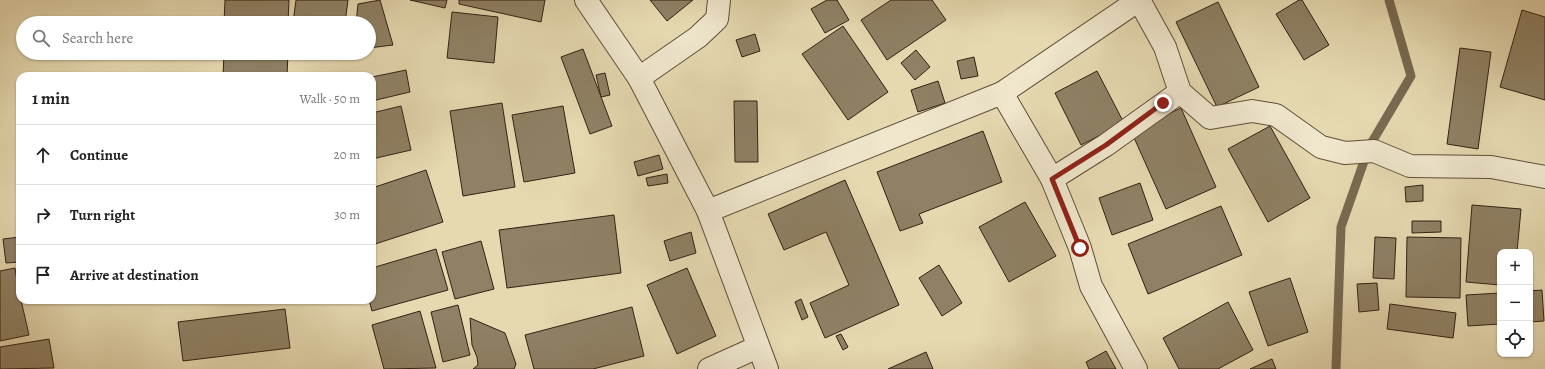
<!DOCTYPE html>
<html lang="en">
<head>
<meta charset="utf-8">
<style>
  body { margin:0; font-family:Alegreya,serif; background:#f2f2f2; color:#222 }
  .controls { position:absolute; right:12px; bottom:12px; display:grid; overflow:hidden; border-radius:8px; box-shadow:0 1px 3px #0004 }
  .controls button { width:36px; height:36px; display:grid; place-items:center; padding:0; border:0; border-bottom:1px solid #e0e0e0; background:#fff; color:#222; font:20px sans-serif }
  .stop { position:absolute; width:12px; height:12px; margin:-9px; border:3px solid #8f2418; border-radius:50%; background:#fff }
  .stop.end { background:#8f2418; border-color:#fff; box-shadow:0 1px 4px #0008 }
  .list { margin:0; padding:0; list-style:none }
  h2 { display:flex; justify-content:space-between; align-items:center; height:52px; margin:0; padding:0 16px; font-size:17px }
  h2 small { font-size:13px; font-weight:400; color:#767676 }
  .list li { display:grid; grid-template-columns:26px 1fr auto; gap:12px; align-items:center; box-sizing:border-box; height:60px; padding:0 16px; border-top:1px solid #e0e0e0 }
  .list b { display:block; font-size:15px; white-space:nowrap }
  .list em { font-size:13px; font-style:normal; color:#767676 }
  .icon { flex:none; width:22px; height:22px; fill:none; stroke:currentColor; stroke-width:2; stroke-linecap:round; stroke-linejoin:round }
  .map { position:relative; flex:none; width:1545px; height:369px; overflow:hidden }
  .search { position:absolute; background:#fff; box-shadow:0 1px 3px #0004; left:16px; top:16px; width:360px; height:44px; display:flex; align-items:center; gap:10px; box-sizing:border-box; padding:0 14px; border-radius:22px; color:#767676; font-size:15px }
  .panel { position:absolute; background:#fff; box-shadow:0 1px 3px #0004; left:16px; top:72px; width:360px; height:232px; border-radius:12px }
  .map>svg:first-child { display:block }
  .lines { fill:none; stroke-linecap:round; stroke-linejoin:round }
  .stream { stroke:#786a51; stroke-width:9 }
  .building { fill:#8f8165; stroke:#312113 }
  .minor-casing { stroke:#5e4f3a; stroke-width:24 }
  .tertiary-casing { stroke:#5e4f3a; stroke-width:24 }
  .minor { stroke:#efe6cc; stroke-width:22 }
  .tertiary { stroke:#efe6cc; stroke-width:22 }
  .route { stroke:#8f2418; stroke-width:5 }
</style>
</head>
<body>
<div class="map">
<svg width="1545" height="369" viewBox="0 0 1545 369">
  <rect width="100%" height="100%" fill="#e6d9b0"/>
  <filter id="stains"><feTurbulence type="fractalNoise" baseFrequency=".005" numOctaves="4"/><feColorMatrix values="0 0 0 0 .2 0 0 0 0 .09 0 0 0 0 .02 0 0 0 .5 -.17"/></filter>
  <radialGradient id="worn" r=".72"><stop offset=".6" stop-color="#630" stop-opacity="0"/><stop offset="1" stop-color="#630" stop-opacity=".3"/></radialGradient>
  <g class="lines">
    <path class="stream" d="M 1336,369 L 1341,227 L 1369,147 L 1411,76 L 1389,0"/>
  </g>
  <g class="building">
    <path d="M 225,0 L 289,0 L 288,23 L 224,23 Z"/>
    <path d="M 296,0 L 348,0 L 345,23 L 293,23 Z"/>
    <path d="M 380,0 L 393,45 L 369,48 L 369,23 L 356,23 L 358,4 Z"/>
    <path d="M 410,0 L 447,0 L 445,8 Z"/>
    <path d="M 459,0 L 545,0 L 541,22 L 459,4 Z"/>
    <path d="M 650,0 L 693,0 L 667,21 Z"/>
    <path d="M 827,0 L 837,0 L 849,20 L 825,33 L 811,9 Z"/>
    <path d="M 891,0 L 932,0 L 946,20 L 887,60 L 861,20 Z"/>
    <path d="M 1299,0 L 1302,0 L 1329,45 L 1304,60 L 1276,14 Z"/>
    <path d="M 1218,2 L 1259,87 L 1217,107 L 1176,22 Z"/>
    <path d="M 1522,10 L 1545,17 L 1545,100 L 1500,87 Z"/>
    <path d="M 452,12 L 498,17 L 494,63 L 447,58 Z"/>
    <path d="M 843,26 L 888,92 L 848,120 L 802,54 Z"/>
    <path d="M 755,34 L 760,51 L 742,57 L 736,40 Z"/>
    <path d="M 1460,48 L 1491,52 L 1478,149 L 1447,144 Z"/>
    <path d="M 583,49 L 612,126 L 590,134 L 561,57 Z"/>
    <path d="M 916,50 L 930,67 L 915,80 L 901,63 Z"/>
    <path d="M 224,53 L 288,53 L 287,76 L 223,76 Z"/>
    <path d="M 974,57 L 978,76 L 961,79 L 957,61 Z"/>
    <path d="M 406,70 L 410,92 L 372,101 L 372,77 Z"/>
    <path d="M 1097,71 L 1124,123 L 1081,145 L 1055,93 Z"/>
    <path d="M 605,73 L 610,95 L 601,97 L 596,75 Z"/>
    <path d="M 938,81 L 945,103 L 918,112 L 911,90 Z"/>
    <path d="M 734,101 L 757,101 L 758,162 L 735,162 Z"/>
    <path d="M 502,103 L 515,187 L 463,196 L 450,111 Z"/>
    <path d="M 401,106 L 411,150 L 372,159 L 372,113 Z"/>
    <path d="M 563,106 L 575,173 L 524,182 L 512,115 Z"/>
    <path d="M 1181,108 L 1216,187 L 1166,209 L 1131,131 Z"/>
    <path d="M 1270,126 L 1310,198 L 1268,222 L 1228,149 Z"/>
    <path d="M 983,131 L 1002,182 L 919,214 L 923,223 L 900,231 L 877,172 Z"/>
    <path d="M 659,155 L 663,169 L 638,176 L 634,162 Z"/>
    <path d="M 426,170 L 443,222 L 372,245 L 372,188 Z"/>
    <path d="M 667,174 L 668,183 L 648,186 L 646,178 Z"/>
    <path d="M 845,180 L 899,305 L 825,338 L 810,303 L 849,285 L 826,232 L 784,250 L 768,214 Z"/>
    <path d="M 1140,183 L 1153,220 L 1112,235 L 1099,198 Z"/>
    <path d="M 1423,185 L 1423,201 L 1406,202 L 1405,187 Z"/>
    <path d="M 1025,202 L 1056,256 L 1009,282 L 979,227 Z"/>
    <path d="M 1472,205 L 1521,209 L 1517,252 L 1500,252 L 1500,285 L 1466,282 Z"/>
    <path d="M 1221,206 L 1242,255 L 1148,294 L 1128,244 Z"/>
    <path d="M 614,215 L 621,273 L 507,288 L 499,230 Z"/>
    <path d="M 1412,221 L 1441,221 L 1441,232 L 1412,233 Z"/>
    <path d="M 691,232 L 696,253 L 670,261 L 664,241 Z"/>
    <path d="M 20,237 L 20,262 L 6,263 L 3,239 Z"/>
    <path d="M 1375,237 L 1396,238 L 1394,279 L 1373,278 Z"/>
    <path d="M 1407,237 L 1461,238 L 1460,298 L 1406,297 Z"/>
    <path d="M 481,241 L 494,289 L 455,299 L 442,252 Z"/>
    <path d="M 436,249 L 448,290 L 372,311 L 369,300 L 372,300 L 372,268 Z"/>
    <path d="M 939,265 L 962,303 L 942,316 L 919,278 Z"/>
    <path d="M 15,268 L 20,300 L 21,300 L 29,335 L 0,341 L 0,271 Z"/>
    <path d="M 687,268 L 716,336 L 677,354 L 647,285 Z"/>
    <path d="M 1290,278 L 1308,332 L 1268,346 L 1249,292 Z"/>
    <path d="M 1377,283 L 1379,310 L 1359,312 L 1357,284 Z"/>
    <path d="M 1542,290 L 1544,321 L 1530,322 L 1530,291 Z"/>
    <path d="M 1500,293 L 1500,324 L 1468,326 L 1466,295 Z"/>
    <path d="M 801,299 L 808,317 L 802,320 L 795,302 Z"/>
    <path d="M 1228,302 L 1253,350 L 1218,369 L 1179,369 L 1163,338 Z"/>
    <path d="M 1390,304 L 1456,313 L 1453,338 L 1387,329 Z"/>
    <path d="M 458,305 L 470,355 L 443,362 L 431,312 Z"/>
    <path d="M 632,307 L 644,356 L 593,369 L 534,369 L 525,335 Z"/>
    <path d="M 285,309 L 290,348 L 183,361 L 178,322 Z"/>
    <path d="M 420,311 L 436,368 L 384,369 L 372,325 Z"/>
    <path d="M 470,318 L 505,333 L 516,364 L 514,369 L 473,369 L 478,365 L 477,357 L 472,345 Z"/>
    <path d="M 841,334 L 848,347 L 843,350 L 836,336 Z"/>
    <path d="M 49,339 L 54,368 L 0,369 L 0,347 Z"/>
    <path d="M 1106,351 L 1116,369 L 1089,369 L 1086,362 Z"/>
    <path d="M 926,352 L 933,369 L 888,369 Z"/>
    <path d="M 1272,359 L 1276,369 L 1250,369 Z"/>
  </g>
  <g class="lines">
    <defs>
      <g id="minor">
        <path d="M 1139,0 L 1165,47 L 1180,92 L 1210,118 L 1252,111 L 1276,115 L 1321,147 L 1345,153 L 1374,151 L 1410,166 L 1491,167 L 1545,177"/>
        <path d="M 639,78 L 698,37 L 717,19 L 719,0"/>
        <path d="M 1002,93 L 1052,179 L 1080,248 L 1091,286 L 1136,369"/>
        <path d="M 1052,179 L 1106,145 L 1180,92"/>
        <path d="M 708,211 L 1002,93 L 1139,0"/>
        <path d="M 709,369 L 758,347"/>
      </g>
      <path id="tertiary" d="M 586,0 L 639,78 L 708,211 L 767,369"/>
    </defs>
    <use href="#minor" class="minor-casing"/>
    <use href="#tertiary" class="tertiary-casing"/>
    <use href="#minor" class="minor"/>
    <use href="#tertiary" class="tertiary"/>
  </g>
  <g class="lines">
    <path class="route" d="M 1080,248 L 1052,179 L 1106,145 L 1163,103"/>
  </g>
  <rect width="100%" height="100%" filter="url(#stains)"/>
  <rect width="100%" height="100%" fill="url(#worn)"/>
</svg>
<div class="controls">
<button>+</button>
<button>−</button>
<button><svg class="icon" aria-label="locate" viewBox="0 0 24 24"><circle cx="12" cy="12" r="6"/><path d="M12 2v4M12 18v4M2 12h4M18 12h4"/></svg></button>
</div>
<div class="stop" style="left:1080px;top:248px"></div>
<div class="stop end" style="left:1163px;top:103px"></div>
<div class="search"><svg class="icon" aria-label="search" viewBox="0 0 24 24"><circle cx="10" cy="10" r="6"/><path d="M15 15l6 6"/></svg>Search here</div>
<section class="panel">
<h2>1 min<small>Walk · 50 m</small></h2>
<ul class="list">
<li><svg class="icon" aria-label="ahead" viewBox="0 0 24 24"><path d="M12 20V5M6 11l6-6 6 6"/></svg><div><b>Continue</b></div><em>20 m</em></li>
<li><svg class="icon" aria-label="right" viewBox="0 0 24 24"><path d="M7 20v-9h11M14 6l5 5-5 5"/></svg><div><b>Turn right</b></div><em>30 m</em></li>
<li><svg class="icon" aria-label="arrive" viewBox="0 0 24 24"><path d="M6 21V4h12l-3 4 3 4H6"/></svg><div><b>Arrive at destination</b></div></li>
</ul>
</section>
</div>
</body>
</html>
